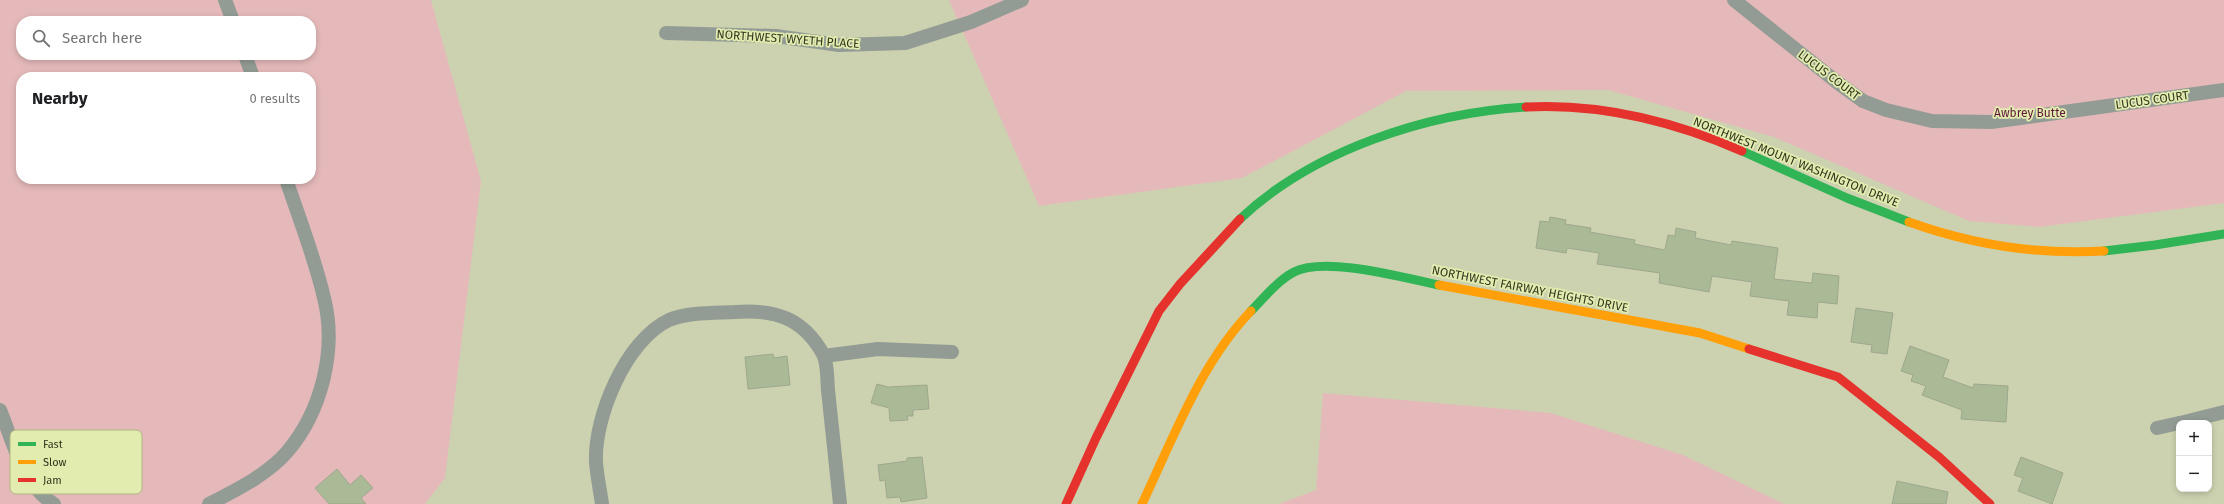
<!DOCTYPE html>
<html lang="en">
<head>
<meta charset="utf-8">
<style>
  body { margin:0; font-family:"Fira Sans",sans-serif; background:#f6f6f6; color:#202124 }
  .controls { position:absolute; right:12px; bottom:12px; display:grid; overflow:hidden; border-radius:8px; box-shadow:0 2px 6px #0003 }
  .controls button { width:36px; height:36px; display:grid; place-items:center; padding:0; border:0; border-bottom:1px solid #e0e0e0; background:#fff; color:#202124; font:20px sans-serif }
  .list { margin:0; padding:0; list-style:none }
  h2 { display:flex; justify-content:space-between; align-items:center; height:52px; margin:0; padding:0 16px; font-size:17px }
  h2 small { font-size:13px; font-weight:400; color:#757577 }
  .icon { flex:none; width:22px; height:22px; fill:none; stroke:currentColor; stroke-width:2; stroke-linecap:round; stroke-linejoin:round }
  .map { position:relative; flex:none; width:2224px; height:504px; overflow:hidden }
  .search { position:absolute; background:#fff; box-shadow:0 2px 6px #0003; left:16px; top:16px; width:300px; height:44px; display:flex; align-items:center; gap:10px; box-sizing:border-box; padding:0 14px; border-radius:16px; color:#757577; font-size:15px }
  .panel { position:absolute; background:#fff; box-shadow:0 2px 6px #0003; left:16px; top:72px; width:300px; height:112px; border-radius:16px }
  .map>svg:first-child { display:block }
  .green { fill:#e5b9ba; fill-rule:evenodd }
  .building { fill:#aaba97; stroke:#9ea78e }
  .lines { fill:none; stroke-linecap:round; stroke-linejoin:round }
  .street { stroke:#929c94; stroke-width:14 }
  .fast { stroke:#30b455; stroke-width:9 }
  .slow { stroke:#ff9f0a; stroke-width:9 }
  .jam { stroke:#e5322d; stroke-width:9 }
  .labels { text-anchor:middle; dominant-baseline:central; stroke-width:3.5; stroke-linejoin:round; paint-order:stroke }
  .street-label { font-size:12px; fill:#33371f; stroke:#e2ecaf }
  .park-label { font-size:12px; fill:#60183a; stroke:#e2ecaf }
  .key { fill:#e2ecaf; stroke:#aeb684; stroke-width:1 }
  .key-label { font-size:11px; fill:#33371f }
</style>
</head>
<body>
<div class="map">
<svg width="2224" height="504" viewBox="0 0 2224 504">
  <rect width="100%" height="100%" fill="#ccd2b0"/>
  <g class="green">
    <path d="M 0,0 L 431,0 L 481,181 L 445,478 L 425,504 L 0,504 ZM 21,21 L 311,21 L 311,55 L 21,55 ZM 21,77 L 311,77 L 311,179 L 21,179 Z"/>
    <path d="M 949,0 L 2224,0 L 2224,203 L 2039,227 L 1969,221 L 1774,137 L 1608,90 L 1406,91 L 1242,178 L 1039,206 Z"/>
    <path d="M 1323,393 L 1551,413 L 1683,455 L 1784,504 L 1279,504 L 1316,490 Z"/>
  </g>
  <g class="building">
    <path d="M 1550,217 L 1566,220 L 1565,224 L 1591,228 L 1590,232 L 1635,240 L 1634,244 L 1665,250 L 1668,235 L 1675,236 L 1676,228 L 1696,232 L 1695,238 L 1731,245 L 1732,241 L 1778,248 L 1774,279 L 1812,283 L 1813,273 L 1839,276 L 1837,304 L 1818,302 L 1817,318 L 1787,315 L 1789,301 L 1750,296 L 1752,282 L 1712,276 L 1709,292 L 1659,283 L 1660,273 L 1597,264 L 1599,253 L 1567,248 L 1566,253 L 1536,248 L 1540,221 L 1549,222 Z"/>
    <path d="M 1856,308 L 1893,313 L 1887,354 L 1871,352 L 1872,345 L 1851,342 Z"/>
    <path d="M 1910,346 L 1949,360 L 1943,377 L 1973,388 L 1974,384 L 2008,386 L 2006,422 L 1961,419 L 1962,410 L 1922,395 L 1926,386 L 1911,381 L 1913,375 L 1901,371 Z"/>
    <path d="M 773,354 L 774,358 L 787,356 L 790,385 L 748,389 L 745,357 Z"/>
    <path d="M 877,384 L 888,387 L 927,385 L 929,409 L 913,410 L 913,416 L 907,416 L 908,420 L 890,421 L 889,408 L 871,403 Z"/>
    <path d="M 922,457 L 927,498 L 901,502 L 900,497 L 887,498 L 885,480 L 880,481 L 878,465 L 907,461 L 907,458 Z"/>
    <path d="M 2021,457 L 2063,473 L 2052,504 L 2018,491 L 2023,478 L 2014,475 Z"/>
    <path d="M 337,469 L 350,485 L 361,475 L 373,488 L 361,498 L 366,504 L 329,504 L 315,488 Z"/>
    <path d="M 1897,481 L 1948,492 L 1946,504 L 1892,504 Z"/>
  </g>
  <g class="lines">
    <g class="street">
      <path d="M 225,0 L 233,21"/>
      <path d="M 1734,0 L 1838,83 L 1863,101 L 1886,110 L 1932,121 L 1991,122 L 2224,90"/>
      <path d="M 666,33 L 776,36 L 839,45 L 905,43 L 971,22 L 1022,0"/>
      <path d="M 245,55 L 253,77"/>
      <path d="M 824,356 L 878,349 L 952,352"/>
      <path d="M 0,410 C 13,441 23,486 54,504"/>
      <path d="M 2180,423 L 2224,412"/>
      <path d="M 2157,428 L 2179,423"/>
      <path d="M 209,504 C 236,490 267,475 287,452 C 322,411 337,349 324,298 C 315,258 299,218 286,179"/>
      <path d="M 602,504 C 600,490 597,476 596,462 C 594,417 626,340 669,320 C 688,312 714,313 735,312 C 775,309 803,318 823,354 C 828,363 827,380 828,390 C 832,428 836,466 840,504"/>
    </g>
    <g class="fast">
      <path d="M 1742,151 L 1847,198 L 1909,222"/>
      <path d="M 1240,219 C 1313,150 1427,113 1526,107"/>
      <path d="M 2104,251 L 2155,245 L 2224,234"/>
      <path d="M 1251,311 C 1264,298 1277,281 1294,272 C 1326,256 1404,278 1439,285"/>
    </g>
    <g class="slow">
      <path d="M 1909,222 C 1973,245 2036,255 2104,251"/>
      <path d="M 1439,285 L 1700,333 L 1749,349"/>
      <path d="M 1142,504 C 1173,439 1200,364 1251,311"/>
    </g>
    <g class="jam">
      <path d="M 1526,107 C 1602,103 1673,121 1742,151"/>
      <path d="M 1749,349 L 1838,377 L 1939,457 L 1990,504"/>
      <path d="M 1066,504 L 1096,438 L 1159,311 L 1180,284 L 1240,219"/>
    </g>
  </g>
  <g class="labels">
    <g class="street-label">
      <text transform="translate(788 39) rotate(4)">NORTHWEST WYETH PLACE</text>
      <text transform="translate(1829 75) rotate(37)">LUCUS COURT</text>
      <text transform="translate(2152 100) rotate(-8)">LUCUS COURT</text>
      <text transform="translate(1796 162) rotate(22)">NORTHWEST MOUNT WASHINGTON DRIVE</text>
      <text transform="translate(1530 289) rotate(11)">NORTHWEST FAIRWAY HEIGHTS DRIVE</text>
    </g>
    <g class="park-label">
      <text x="2030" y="113">Awbrey Butte</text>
    </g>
  </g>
  <rect x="10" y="430" width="132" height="64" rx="6" class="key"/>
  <rect x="18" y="442" width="18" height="4" fill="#30b455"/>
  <rect x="18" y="460" width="18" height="4" fill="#ff9f0a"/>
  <rect x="18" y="478" width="18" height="4" fill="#e5322d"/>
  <g class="key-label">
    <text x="43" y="448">Fast</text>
    <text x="43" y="466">Slow</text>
    <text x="43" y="484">Jam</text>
  </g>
</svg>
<div class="controls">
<button>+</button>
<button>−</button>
</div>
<div class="search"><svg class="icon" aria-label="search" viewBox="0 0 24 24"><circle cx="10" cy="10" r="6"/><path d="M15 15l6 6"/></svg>Search here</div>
<section class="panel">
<h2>Nearby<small>0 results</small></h2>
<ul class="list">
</ul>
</section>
</div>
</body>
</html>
